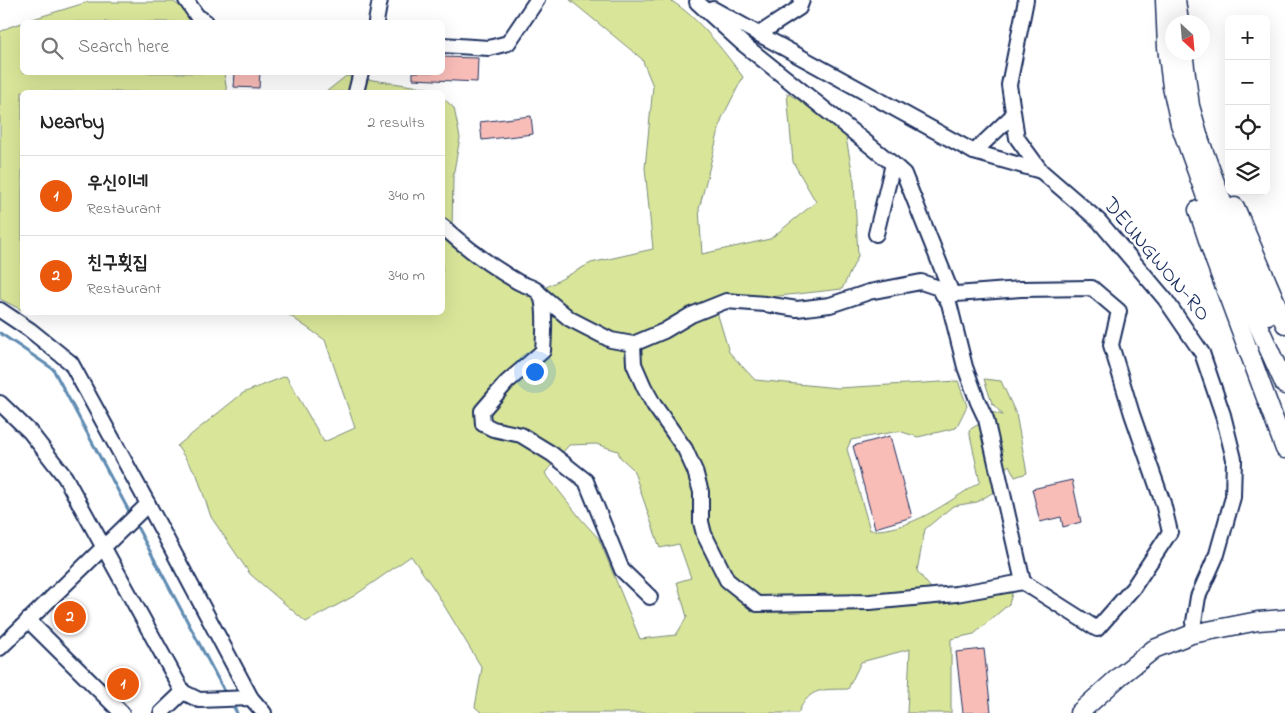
<!DOCTYPE html>
<html lang="en">
<head>
<meta charset="utf-8">
<style>
  body { margin:0; font-family:"Indie Flower","Poor Story",sans-serif; background:#f2f2f2; color:#222 }
  .controls { position:absolute; right:15px; top:15px; display:grid; overflow:hidden; border-radius:8px; box-shadow:0 5px 20px #0002 }
  .controls button { width:45px; height:45px; display:grid; place-items:center; padding:0; border:0; border-bottom:1px solid #e0e0e0; background:#fff; color:#222; font:25px sans-serif }
  .compass { position:absolute; left:1165px; top:15px; width:45px; height:45px; border-radius:50%; background:#fff; box-shadow:0 5px 20px #0002; rotate:154deg }
  .you { position:absolute; left:534px; top:371px; width:18px; height:18px; margin:-12px; border:4px solid #fff; border-radius:50%; background:#1a73e8; box-shadow:0 0 0 8px #1a73e833 }
  .badge { display:grid; place-items:center; width:32px; height:32px; border-radius:50%; background:#ea580c; color:#fff; font-size:16px; font-weight:700 }
  .pin { position:absolute; translate:-50% -50%; border:2px solid #fff; box-shadow:0 1px 5px #0006 }
  .list { margin:0; padding:0; list-style:none }
  h2 { display:flex; justify-content:space-between; align-items:center; height:65px; margin:0; padding:0 20px; font-size:21px }
  h2 small { font-size:16px; font-weight:400; color:#767676 }
  .list li { display:grid; grid-template-columns:32px 1fr auto; gap:15px; align-items:center; box-sizing:border-box; height:80px; padding:0 20px; border-top:1px solid #e0e0e0 }
  .list b { display:block; font-size:19px; white-space:nowrap }
  .list p { margin:0; font-size:16px; white-space:nowrap; color:#767676 }
  .list em { font-size:16px; font-style:normal; color:#767676 }
  .icon { flex:none; width:28px; height:28px; fill:none; stroke:currentColor; stroke-width:2; stroke-linecap:round; stroke-linejoin:round }
  .map { position:relative; flex:none; width:1285px; height:713px; overflow:hidden }
  .search { position:absolute; background:#fff; box-shadow:0 5px 20px #0002; left:20px; top:20px; width:425px; height:55px; display:flex; align-items:center; gap:12px; box-sizing:border-box; padding:0 18px; border-radius:8px; color:#767676; font-size:19px }
  .panel { position:absolute; background:#fff; box-shadow:0 5px 20px #0002; left:20px; top:90px; width:425px; height:225px; border-radius:8px }
  .map>svg:first-child { display:block }
  .green { fill:#d9e699; stroke:#7a8a7c; fill-rule:evenodd }
  .lines { fill:none; stroke-linecap:round; stroke-linejoin:round }
  .stream { stroke:#5e8bb2; stroke-width:3 }
  .building { fill:#f9bdb8; stroke:#1b2f5e }
  .minor-casing { stroke:#1b2f5e; stroke-width:18 }
  .major-casing { stroke:#1b2f5e; stroke-width:21 }
  .minor { stroke:#fff; stroke-width:14 }
  .major { stroke:#fff; stroke-width:18 }
  .labels { text-anchor:middle; dominant-baseline:central; stroke-width:4.5; stroke-linejoin:round; paint-order:stroke }
  .street-label { font-size:22px; fill:#1b2f5e; stroke:#fff }
</style>
</head>
<body>
<div class="map">
<svg width="1285" height="713" viewBox="0 0 1285 713">
  <rect width="100%" height="100%" fill="#fff"/>
  <filter id="ink" filterUnits="userSpaceOnUse"><feTurbulence type="fractalNoise" baseFrequency=".02" numOctaves="2"/><feDisplacementMap in="SourceGraphic" scale="10" xChannelSelector="R" yChannelSelector="G"/><feConvolveMatrix kernelMatrix="1 2 1 2 8 2 1 2 1" color-interpolation-filters="sRGB"/></filter>
  <g filter="url(#ink)">
    <g class="green">
      <path d="M 570,0 L 670,0 C 698,17 723,50 743,77 L 722,118 L 699,209 L 702,254 L 770,239 L 816,202 L 793,162 L 787,93 L 844,127 L 854,181 L 858,256 L 842,289 L 761,298 L 717,312 L 729,352 L 755,380 L 838,388 L 958,381 L 967,406 L 956,428 L 918,437 L 899,431 L 851,440 L 847,449 L 870,530 C 910,532 947,502 980,482 L 969,430 L 979,424 L 971,407 L 1003,415 L 992,403 L 984,379 L 1001,381 L 1016,414 L 1027,473 L 1015,477 L 1009,465 L 1001,473 L 997,490 L 977,502 L 953,506 L 925,529 L 917,571 L 944,604 L 1013,590 L 1009,604 L 974,634 L 951,639 L 951,713 L 907,713 L 910,649 L 861,662 L 848,689 C 823,690 810,686 798,713 L 482,713 L 475,707 L 482,668 L 434,589 L 411,556 L 354,596 L 306,622 L 250,574 L 211,517 L 197,475 L 177,446 L 243,393 L 286,376 L 324,442 L 355,428 L 325,340 L 286,313 L 442,312 L 443,98 L 454,108 L 460,138 L 453,176 L 452,227 L 481,260 L 528,297 L 591,263 L 653,249 L 645,168 L 653,86 L 642,59 ZM 596,444 L 618,451 L 620,457 L 633,469 L 660,548 L 679,544 L 691,578 L 677,582 L 687,617 L 676,635 L 640,639 L 599,539 L 581,519 L 545,473 L 569,445 Z"/>
      <path d="M 88,2 L 174,2 L 201,22 L 23,22 Z"/>
      <path d="M 22,23 L 22,72 L 224,73 L 227,92 L 22,92 L 22,310 L 0,299 L 0,32 L 9,27 Z"/>
      <path d="M 346,76 L 433,89 L 437,92 L 326,92 Z"/>
    </g>
    <g class="lines">
      <g class="stream">
        <path d="M 0,333 L 53,369 L 131,515"/>
        <path d="M 135,523 L 226,694"/>
        <path d="M 232,704 L 237,713"/>
      </g>
    </g>
    <g class="building">
      <path d="M 442,57 L 478,58 L 477,82 L 413,79 L 413,72 L 442,72 Z"/>
      <path d="M 235,72 L 260,72 L 259,88 L 234,87 Z"/>
      <path d="M 531,116 L 533,134 L 482,140 L 480,122 Z"/>
      <path d="M 890,436 L 912,517 L 875,528 L 853,446 Z"/>
      <path d="M 1072,480 L 1081,522 L 1063,527 L 1061,517 L 1040,522 L 1032,489 Z"/>
      <path d="M 984,649 L 991,712 L 963,713 L 956,652 Z"/>
    </g>
    <g class="lines">
      <defs>
        <g id="minor">
          <path d="M 186,0 L 197,16 L 206,22"/>
          <path d="M 1026,0 L 1009,85 L 1017,138 L 1041,171 L 1099,221 L 1165,299 L 1202,353 L 1223,415 L 1234,459 L 1233,497 L 1217,554 L 1198,597 L 1192,634"/>
          <path d="M 697,2 L 742,43 L 893,164 L 876,234"/>
          <path d="M 713,9 L 974,152"/>
          <path d="M 376,22 L 380,0"/>
          <path d="M 759,34 L 799,8 L 802,0"/>
          <path d="M 442,45 L 489,48 L 508,43 L 537,0"/>
          <path d="M 356,92 L 361,72"/>
          <path d="M 1013,115 L 974,152 L 1041,171"/>
          <path d="M 893,164 L 904,174 L 952,294"/>
          <path d="M 442,226 C 465,247 492,267 518,282 C 525,286 537,287 541,296 C 546,308 544,337 543,351 L 507,382 L 482,411 L 483,424 L 493,429 L 521,435 L 552,454 L 586,481 L 622,570 L 650,597"/>
          <path d="M 541,295 L 570,319 L 611,340 L 633,344 L 664,331 L 691,315 L 726,301 L 765,304 L 797,309 L 830,305 L 869,292 L 921,282 L 939,288 L 949,303 L 965,367 L 978,402 L 986,419 L 1023,582 L 956,594 L 870,602 L 757,604 L 727,580 L 704,534 L 701,522 L 701,492 L 695,471 L 685,449 L 654,405 L 644,387 L 634,364 L 633,344"/>
          <path d="M 943,295 L 1021,289 L 1092,288 L 1119,311 L 1111,345 L 1132,414 L 1163,503 L 1170,532 L 1133,588 L 1097,629 L 1023,582"/>
          <path d="M 0,310 L 30,330 L 71,363 L 148,504 L 251,698 L 264,713"/>
          <path d="M 0,403 L 30,432 L 65,477 L 183,692 L 199,700 L 251,698"/>
          <path d="M 28,620 L 122,713"/>
          <path d="M 0,648 L 148,504"/>
          <path d="M 161,713 L 183,692"/>
        </g>
        <g id="major">
          <path d="M 1165,0 L 1167,47 L 1172,87 L 1180,124 L 1227,256 L 1285,385"/>
          <path d="M 1176,0 L 1179,22"/>
          <path d="M 1183,52 L 1190,106 L 1200,141 L 1239,248 L 1268,315"/>
          <path d="M 1235,207 L 1285,324"/>
          <path d="M 1198,210 L 1214,258 L 1285,449"/>
          <path d="M 1079,713 L 1120,676 L 1154,649 L 1192,634 L 1258,621 L 1285,619"/>
        </g>
      </defs>
      <use href="#minor" class="minor-casing"/>
      <use href="#major" class="major-casing"/>
      <use href="#minor" class="minor"/>
      <use href="#major" class="major"/>
    </g>
  </g>
  <g class="labels">
    <g class="street-label">
      <text transform="translate(1156 260) rotate(50)">DEUNGWON-RO</text>
    </g>
  </g>
</svg>
<div class="controls">
<button>+</button>
<button>−</button>
<button><svg class="icon" aria-label="locate" viewBox="0 0 24 24"><circle cx="12" cy="12" r="6"/><path d="M12 2v4M12 18v4M2 12h4M18 12h4"/></svg></button>
<button><svg class="icon" aria-label="layers" viewBox="0 0 24 24"><path d="M12 4l9 5-9 5-9-5zM3 14l9 5 9-5"/></svg></button>
</div>
<svg class="compass" viewBox="-18 -18 36 36"><path d="M0-13l5 13h-10z" fill="#e53935"/><path d="M0 13l5-13h-10z" fill="#767676"/></svg>
<div class="you"></div>
<div class="pin badge" style="left:123px;top:684px">1</div>
<div class="pin badge" style="left:70px;top:617px">2</div>
<div class="search"><svg class="icon" aria-label="search" viewBox="0 0 24 24"><circle cx="10" cy="10" r="6"/><path d="M15 15l6 6"/></svg>Search here</div>
<section class="panel">
<h2>Nearby<small>2 results</small></h2>
<ul class="list">
<li><span class="badge">1</span><div><b>우신이네</b><p>Restaurant</p></div><em>340 m</em></li>
<li><span class="badge">2</span><div><b>친구횟집</b><p>Restaurant</p></div><em>340 m</em></li>
</ul>
</section>
</div>
</body>
</html>
